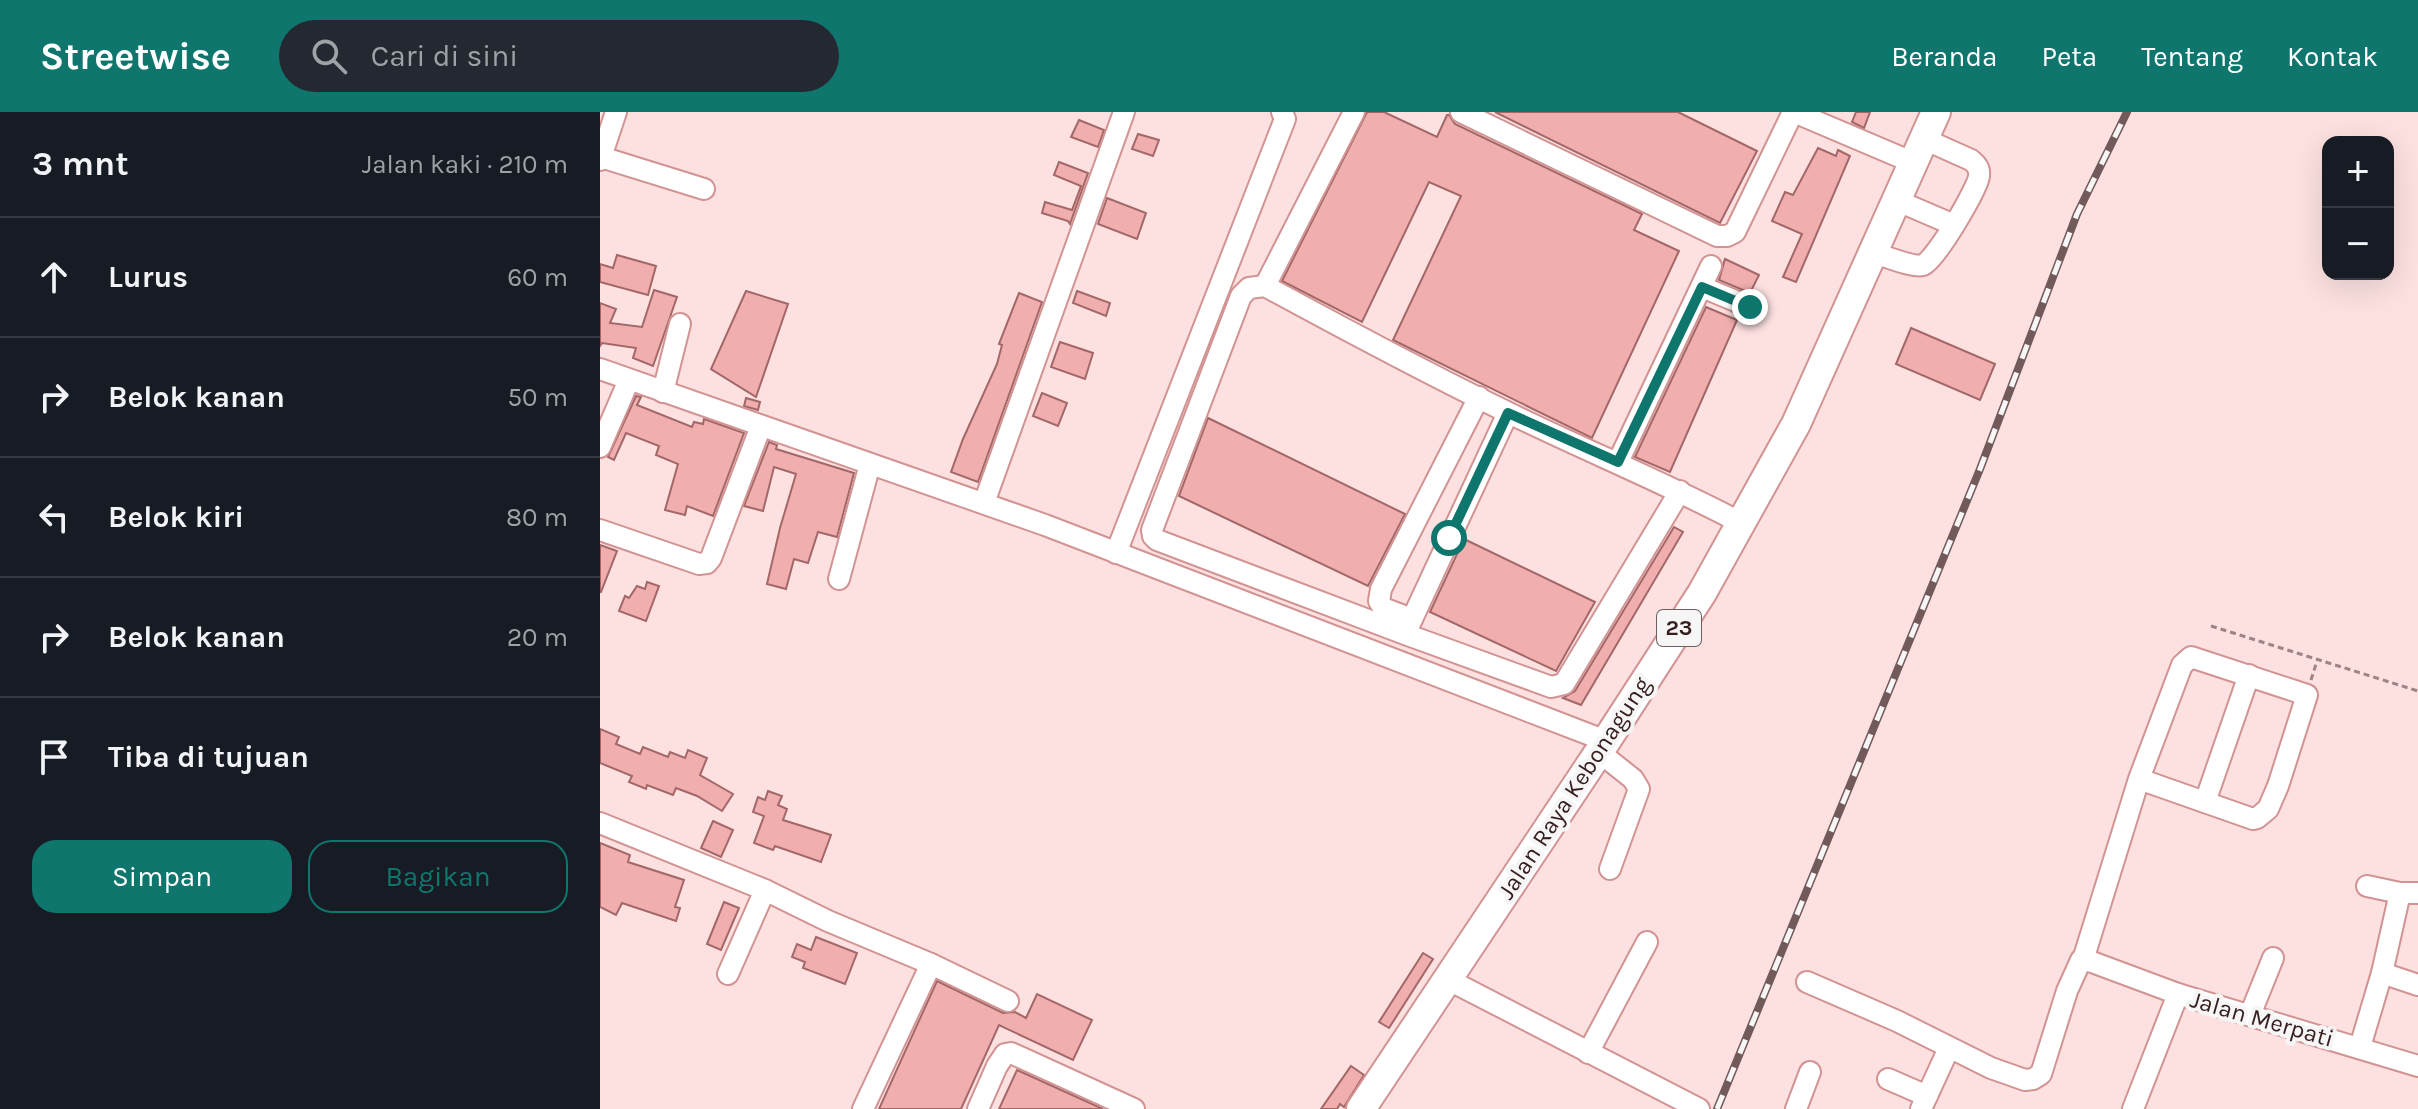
<!DOCTYPE html>
<html lang="id">
<head>
<meta charset="utf-8">
<style>
  body { margin:0; font-family:Karla,sans-serif; background:#242831; color:#f1f3f6 }
  .controls { position:absolute; right:24px; top:24px; display:grid; overflow:hidden; border-radius:16px; box-shadow:0 8px 32px #0002 }
  .controls button { width:72px; height:72px; display:grid; place-items:center; padding:0; border:0; border-bottom:2px solid #363941; background:#171b24; color:#f1f3f6; font:40px sans-serif }
  .stop { position:absolute; width:24px; height:24px; margin:-18px; border:6px solid #0f766e; border-radius:50%; background:#fff }
  .stop.end { background:#0f766e; border-color:#fff; box-shadow:0 2px 8px #0008 }
  .list { margin:0; padding:0; list-style:none }
  h2 { display:flex; justify-content:space-between; align-items:center; height:104px; margin:0; padding:0 32px; font-size:34px }
  h2 small { font-size:26px; font-weight:400; color:#9ea1a6 }
  .list li { display:grid; grid-template-columns:52px 1fr auto; gap:24px; align-items:center; box-sizing:border-box; height:120px; padding:0 32px; border-top:2px solid #363941 }
  .list b { display:block; font-size:30px; white-space:nowrap }
  .list em { font-size:26px; font-style:normal; color:#9ea1a6 }
  .actions { display:flex; gap:16px; padding:24px 32px }
  .actions a { flex:1; padding:18px 0; border:2px solid #0f766e; border-radius:24px; text-align:center; font-size:28px; color:#0f766e }
  .actions .main { background:#0f766e; color:#fff }
  .icon { flex:none; width:44px; height:44px; fill:none; stroke:currentColor; stroke-width:2; stroke-linecap:round; stroke-linejoin:round }
  .map { position:relative; flex:none; width:1818px; height:997px; overflow:hidden }
  header { display:flex; align-items:center; gap:48px; box-sizing:border-box; height:112px; padding:0 40px; background:#0f766e; color:#fff }
  header strong { font-size:38px }
  nav { display:flex; gap:44px; margin-inline-start:auto; font-size:28px }
  .search { width:560px; height:72px; background:#242831; display:flex; align-items:center; gap:20px; box-sizing:border-box; padding:0 28px; border-radius:44px; color:#9ea1a6; font-size:30px }
  main { display:flex }
  aside { flex:1; background:#171b24 }
  .map>svg:first-child { display:block }
  .building { fill:#f0aeae; stroke:#a36768; stroke-width:2 }
  .lines { fill:none; stroke-linecap:round; stroke-linejoin:round }
  .minor-casing { stroke:#d29393; stroke-width:24 }
  .highway-casing { stroke:#d29393; stroke-width:32 }
  .path { stroke:#9e8484; stroke-width:3; stroke-dasharray:6 4; stroke-linecap:butt }
  .minor { stroke:#fff; stroke-width:20 }
  .highway { stroke:#fff; stroke-width:28 }
  .rail-casing { stroke:#735a5a; stroke-width:8 }
  .rail { stroke:#f6f6f6; stroke-width:5; stroke-dasharray:15; stroke-linecap:butt }
  .route { stroke:#0f766e; stroke-width:10 }
  .labels { text-anchor:middle; dominant-baseline:central; stroke-width:8; stroke-linejoin:round; paint-order:stroke }
  .shield { fill:#f6f6f6; stroke:#705f5f; stroke-width:2 }
  .shield-label { font-size:22px; font-weight:bold; fill:#361e1e }
  .street-label { font-size:24px; fill:#361e1e; stroke:#f6f6f6 }
</style>
</head>
<body>
<header>
<strong>Streetwise</strong>
<div class="search"><svg class="icon" aria-label="search" viewBox="0 0 24 24"><circle cx="10" cy="10" r="6"/><path d="M15 15l6 6"/></svg>Cari di sini</div>
<nav><a>Beranda</a><a>Peta</a><a>Tentang</a><a>Kontak</a></nav>
</header>
<main>
<aside>
<h2>3 mnt<small>Jalan kaki · 210 m</small></h2>
<ul class="list">
<li><svg class="icon" aria-label="ahead" viewBox="0 0 24 24"><path d="M12 20V5M6 11l6-6 6 6"/></svg><div><b>Lurus</b></div><em>60 m</em></li>
<li><svg class="icon" aria-label="right" viewBox="0 0 24 24"><path d="M7 20v-9h11M14 6l5 5-5 5"/></svg><div><b>Belok kanan</b></div><em>50 m</em></li>
<li><svg class="icon" aria-label="left" viewBox="0 0 24 24"><path d="M17 20v-9H6M10 6l-5 5 5 5"/></svg><div><b>Belok kiri</b></div><em>80 m</em></li>
<li><svg class="icon" aria-label="right" viewBox="0 0 24 24"><path d="M7 20v-9h11M14 6l5 5-5 5"/></svg><div><b>Belok kanan</b></div><em>20 m</em></li>
<li><svg class="icon" aria-label="arrive" viewBox="0 0 24 24"><path d="M6 21V4h12l-3 4 3 4H6"/></svg><div><b>Tiba di tujuan</b></div></li>
</ul>
<div class="actions"><a class="main">Simpan</a><a>Bagikan</a></div>
</aside>
<div class="map">
<svg width="1818" height="997" viewBox="0 0 1818 997">
  <rect width="100%" height="100%" fill="#fde1e1"/>
  <g class="building">
    <path d="M 767,0 L 784,0 L 837,25 L 847,3 L 849,3 L 855,12 L 1042,102 L 1034,118 L 1079,139 L 992,326 L 793,228 L 861,84 L 829,70 L 762,210 L 682,169 Z"/>
    <path d="M 895,0 L 1078,0 L 1157,39 L 1120,111 Z"/>
    <path d="M 1256,0 L 1270,0 L 1264,16 L 1252,10 Z"/>
    <path d="M 479,8 L 504,18 L 498,35 L 471,25 Z"/>
    <path d="M 538,22 L 559,28 L 553,44 L 532,37 Z"/>
    <path d="M 1218,36 L 1236,44 L 1238,38 L 1250,44 L 1196,170 L 1183,165 L 1202,122 L 1172,109 L 1185,80 L 1193,83 Z"/>
    <path d="M 459,50 L 488,61 L 470,112 L 468,109 L 442,101 L 445,90 L 472,98 L 481,74 L 454,63 Z"/>
    <path d="M 507,86 L 546,101 L 537,127 L 498,112 Z"/>
    <path d="M 17,143 L 56,154 L 48,183 L 0,170 L 0,152 L 13,156 Z"/>
    <path d="M 1125,147 L 1159,163 L 1150,181 L 1119,168 Z"/>
    <path d="M 54,178 L 77,185 L 53,254 L 33,246 L 36,236 L 2,231 L 0,234 L 0,191 L 16,197 L 10,211 L 42,215 Z"/>
    <path d="M 146,179 L 188,192 L 156,285 L 111,257 Z"/>
    <path d="M 477,179 L 510,191 L 506,204 L 473,191 Z"/>
    <path d="M 419,181 L 442,190 L 378,370 L 351,360 L 363,327 L 397,252 L 402,233 L 399,232 Z"/>
    <path d="M 1106,195 L 1137,208 L 1070,360 L 1035,345 Z"/>
    <path d="M 1311,216 L 1395,252 L 1380,288 L 1296,252 Z"/>
    <path d="M 460,230 L 493,241 L 485,267 L 451,255 Z"/>
    <path d="M 442,281 L 467,291 L 458,314 L 433,304 Z"/>
    <path d="M 36,284 L 41,285 L 37,293 L 92,315 L 94,310 L 103,312 L 104,307 L 144,321 L 113,404 L 87,394 L 85,403 L 65,398 L 78,352 L 56,343 L 59,334 L 26,321 L 14,348 L 8,345 Z"/>
    <path d="M 146,286 L 160,290 L 158,298 L 144,294 Z"/>
    <path d="M 608,306 L 805,402 L 768,474 L 579,384 Z"/>
    <path d="M 169,330 L 177,333 L 176,337 L 254,361 L 237,425 L 218,420 L 208,451 L 194,447 L 186,477 L 167,472 L 180,416 L 196,362 L 174,355 L 163,399 L 144,394 Z"/>
    <path d="M 1074,415 L 1083,420 L 981,593 L 963,586 L 975,579 Z"/>
    <path d="M 864,427 L 995,490 L 956,559 L 830,500 Z"/>
    <path d="M 0,433 L 17,439 L 1,480 L 0,479 Z"/>
    <path d="M 47,470 L 59,474 L 46,509 L 19,499 L 25,484 L 29,486 L 37,474 L 45,477 Z"/>
    <path d="M 0,617 L 19,625 L 16,632 L 40,642 L 43,635 L 68,645 L 70,640 L 85,646 L 88,638 L 107,646 L 100,663 L 133,682 L 122,699 L 97,684 L 76,676 L 73,683 L 47,673 L 46,677 L 29,670 L 32,664 L 0,651 Z"/>
    <path d="M 168,679 L 182,684 L 178,693 L 187,697 L 183,708 L 231,723 L 221,750 L 175,734 L 173,738 L 154,731 L 164,704 L 153,700 L 158,685 L 165,688 Z"/>
    <path d="M 113,709 L 133,718 L 121,745 L 101,736 Z"/>
    <path d="M 0,731 L 30,743 L 28,750 L 84,768 L 75,795 L 80,796 L 76,809 L 22,791 L 16,803 L 0,795 Z"/>
    <path d="M 124,790 L 139,796 L 121,838 L 107,832 Z"/>
    <path d="M 216,825 L 257,841 L 245,872 L 203,856 L 205,850 L 192,845 L 197,832 L 211,838 Z"/>
    <path d="M 823,841 L 833,847 L 789,916 L 779,910 Z"/>
    <path d="M 337,869 L 403,901 L 415,900 L 426,906 L 437,882 L 492,908 L 473,948 L 399,913 L 361,997 L 279,997 Z"/>
    <path d="M 751,954 L 764,963 L 744,995 L 740,992 L 737,997 L 721,997 Z"/>
    <path d="M 417,958 L 503,997 L 399,997 Z"/>
  </g>
  <g class="lines">
    <defs>
      <g id="minor">
        <path d="M 861,0 L 1117,124 L 1127,124 L 1135,120 L 1193,0"/>
        <path d="M 1194,0 L 1314,51"/>
        <path d="M 1,45 L 104,77"/>
        <path d="M 0,48 L 16,0"/>
        <path d="M 1298,89 L 1354,113"/>
        <path d="M 1274,141 C 1285,144 1313,156 1323,153 C 1335,149 1378,76 1379,64 C 1380,56 1376,52 1371,48 L 1324,27"/>
        <path d="M 665,174 L 754,0"/>
        <path d="M 1102,175 L 1150,195"/>
        <path d="M 0,257 L 445,413 L 1006,629"/>
        <path d="M 63,280 L 80,212"/>
        <path d="M 0,335 L 29,268"/>
        <path d="M 1018,350 L 1111,154"/>
        <path d="M 1080,379 L 964,572 L 951,575 L 805,522 L 557,428 L 553,424 L 552,418 L 641,184 L 649,176 L 665,174 C 746,218 826,261 909,301 C 986,339 1066,371 1141,411"/>
        <path d="M 384,391 L 524,0"/>
        <path d="M 0,418 L 99,452 L 107,451 L 111,446 L 161,314"/>
        <path d="M 516,441 L 685,7 L 682,0"/>
        <path d="M 239,467 L 270,352"/>
        <path d="M 812,507 L 783,496 L 779,489 L 781,477 L 879,285"/>
        <path d="M 807,518 L 908,301"/>
        <path d="M 999,640 L 1033,667 L 1039,677 L 1010,757"/>
        <path d="M 1605,690 L 1649,563"/>
        <path d="M 0,711 L 165,778 L 228,809 L 331,852 L 408,889"/>
        <path d="M 1767,774 L 1800,781 L 1818,781"/>
        <path d="M 1483,848 L 1539,667 L 1582,553 L 1591,545 L 1707,583 L 1678,674 L 1668,697 L 1657,706 L 1653,707 L 1539,667"/>
        <path d="M 1782,861 L 1818,873"/>
        <path d="M 128,862 L 165,778"/>
        <path d="M 847,867 L 1099,997"/>
        <path d="M 1207,870 L 1297,909 L 1391,956 L 1425,968 L 1433,967 L 1441,962 L 1467,879 L 1481,848 L 1492,850 L 1578,882 L 1818,954"/>
        <path d="M 1650,903 L 1673,846"/>
        <path d="M 1760,935 L 1782,861 L 1800,781"/>
        <path d="M 988,941 L 1047,830"/>
        <path d="M 1288,967 L 1327,984"/>
        <path d="M 263,997 L 331,852"/>
        <path d="M 378,997 L 397,954 L 405,942 L 411,941 L 534,997"/>
        <path d="M 1196,997 L 1210,960"/>
        <path d="M 1321,997 L 1349,936"/>
        <path d="M 1533,997 L 1578,882"/>
      </g>
      <path id="highway" d="M 761,997 L 999,640 L 1102,481 L 1196,312 L 1336,0"/>
    </defs>
    <use href="#minor" class="minor-casing"/>
    <use href="#highway" class="highway-casing"/>
    <g class="path">
      <path d="M 1611,514 L 1818,579"/>
      <path d="M 1711,568 L 1717,549"/>
    </g>
    <use href="#minor" class="minor"/>
    <use href="#highway" class="highway"/>
    <defs>
      <path id="rail" d="M 1117,997 L 1380,357 L 1477,102 L 1527,0"/>
    </defs>
    <use href="#rail" class="rail-casing"/>
    <use href="#rail" class="rail"/>
  </g>
  <g class="lines">
    <path class="route" d="M 849,426 L 908,301 L 1018,350 L 1102,175 L 1150,195"/>
  </g>
  <g class="labels">
    <rect class="shield" x="1057" y="498" width="44" height="36" rx="6"/>
    <g class="shield-label">
      <text x="1079" y="516">23</text>
    </g>
    <g class="street-label">
      <text transform="translate(974 676) rotate(-57)">Jalan Raya Kebonagung</text>
      <text transform="translate(1662 907) rotate(16)">Jalan Merpati</text>
    </g>
  </g>
</svg>
<div class="controls">
<button>+</button>
<button>−</button>
</div>
<div class="stop" style="left:849px;top:426px"></div>
<div class="stop end" style="left:1150px;top:195px"></div>
</div>
</main>
</body>
</html>
